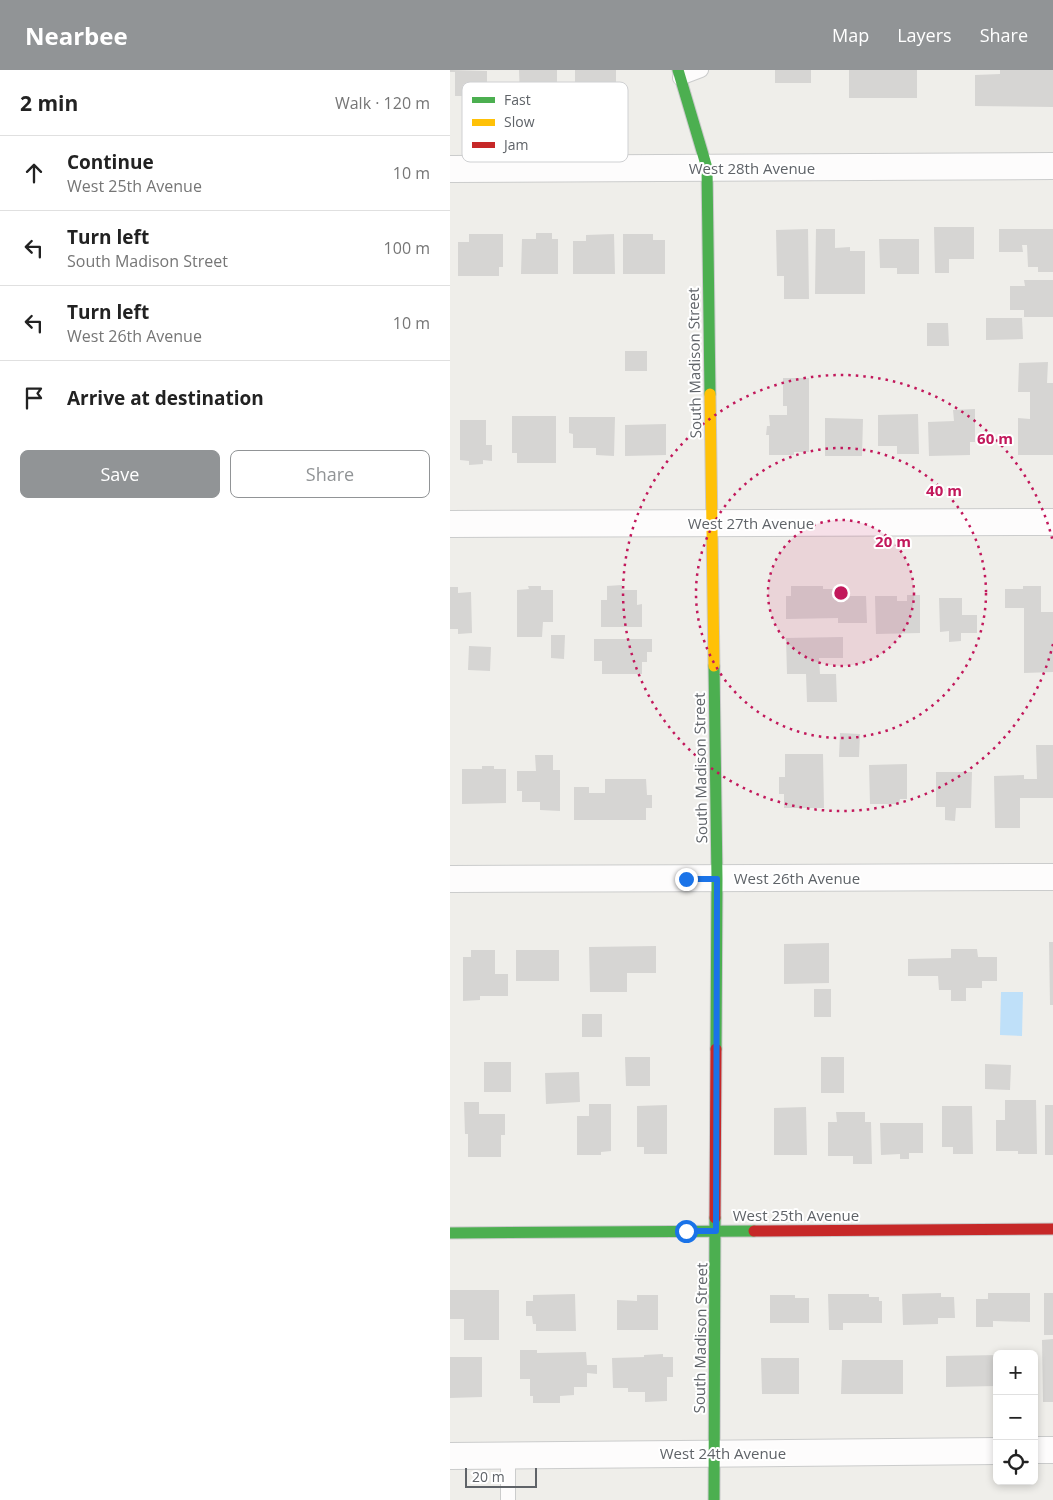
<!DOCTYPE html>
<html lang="en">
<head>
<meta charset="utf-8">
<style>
  body { margin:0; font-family:"Open Sans",sans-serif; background:#f2f2f2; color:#222 }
  .controls { position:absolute; right:15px; bottom:15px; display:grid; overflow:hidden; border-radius:8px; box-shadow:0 2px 8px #0003 }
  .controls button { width:45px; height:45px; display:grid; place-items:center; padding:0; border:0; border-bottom:1px solid #e0e0e0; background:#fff; color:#222; font:25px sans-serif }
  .scale { position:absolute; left:15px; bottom:12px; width:72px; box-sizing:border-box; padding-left:5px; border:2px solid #5f6368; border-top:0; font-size:14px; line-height:18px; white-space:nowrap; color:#5f6368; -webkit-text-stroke:4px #fff; paint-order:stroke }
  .stop { position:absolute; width:15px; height:15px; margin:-11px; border:4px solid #1a73e8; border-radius:50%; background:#fff }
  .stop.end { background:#1a73e8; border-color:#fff; box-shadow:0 1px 5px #0008 }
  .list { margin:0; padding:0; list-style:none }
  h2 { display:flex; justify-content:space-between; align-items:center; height:65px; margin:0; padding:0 20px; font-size:21px }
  h2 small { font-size:16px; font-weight:400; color:#767676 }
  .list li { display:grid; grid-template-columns:32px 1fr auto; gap:15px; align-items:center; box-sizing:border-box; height:75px; padding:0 20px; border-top:1px solid #e0e0e0 }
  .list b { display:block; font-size:19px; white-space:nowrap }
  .list p { margin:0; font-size:16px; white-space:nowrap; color:#767676 }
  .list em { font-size:16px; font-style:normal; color:#767676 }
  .actions { display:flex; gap:10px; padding:15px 20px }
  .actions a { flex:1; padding:11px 0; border:1px solid #919496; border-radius:8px; text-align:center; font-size:18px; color:#919496 }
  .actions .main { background:#919496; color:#fff }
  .icon { flex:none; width:28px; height:28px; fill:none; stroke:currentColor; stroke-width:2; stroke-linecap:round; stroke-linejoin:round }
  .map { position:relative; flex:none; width:603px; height:1430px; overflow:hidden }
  header { display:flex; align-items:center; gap:30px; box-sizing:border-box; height:70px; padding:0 25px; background:#919496; color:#fff }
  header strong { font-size:24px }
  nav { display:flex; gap:28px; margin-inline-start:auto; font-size:18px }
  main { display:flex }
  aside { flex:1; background:#fff }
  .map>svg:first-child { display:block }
  .water { fill:#bfe0f9 }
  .building { fill:#d6d5d3 }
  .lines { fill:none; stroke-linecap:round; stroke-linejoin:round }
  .lane-casing { stroke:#cbcccc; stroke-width:16 }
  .street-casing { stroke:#cbcccc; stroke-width:28 }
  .fast-casing { stroke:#cacacb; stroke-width:13 }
  .slow-casing { stroke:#cacacb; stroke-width:13 }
  .jam-casing { stroke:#cacacb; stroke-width:13 }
  .lane { stroke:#fdfcfc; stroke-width:14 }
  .street { stroke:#fdfcfc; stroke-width:26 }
  .fast { stroke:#4caf50; stroke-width:11 }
  .slow { stroke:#ffc107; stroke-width:11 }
  .jam { stroke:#c62828; stroke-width:11 }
  .route { stroke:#1a73e8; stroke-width:6 }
  .ring { fill:none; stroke:#c2185b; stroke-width:2.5; stroke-dasharray:2.5 5 }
  .labels { text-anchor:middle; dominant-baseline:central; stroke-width:4; stroke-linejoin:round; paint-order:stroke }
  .street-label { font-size:15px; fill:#5f6368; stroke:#fff }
  .key { fill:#fff; stroke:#cfd0d2; stroke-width:1 }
  .key-label { font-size:14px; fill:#5f6368 }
  .centre { fill:#c2185b; stroke:#fff; stroke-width:2.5 }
  .ring-label { font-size:15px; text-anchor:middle; font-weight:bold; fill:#c2185b; stroke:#fff; stroke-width:4; stroke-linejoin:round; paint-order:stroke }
</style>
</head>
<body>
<header>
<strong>Nearbee</strong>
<nav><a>Map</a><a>Layers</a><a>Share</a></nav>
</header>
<main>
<aside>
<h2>2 min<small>Walk · 120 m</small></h2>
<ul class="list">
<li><svg class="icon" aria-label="ahead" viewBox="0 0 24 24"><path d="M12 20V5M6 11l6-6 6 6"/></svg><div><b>Continue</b><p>West 25th Avenue</p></div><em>10 m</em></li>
<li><svg class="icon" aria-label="left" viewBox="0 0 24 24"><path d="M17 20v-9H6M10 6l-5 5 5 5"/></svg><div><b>Turn left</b><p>South Madison Street</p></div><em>100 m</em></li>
<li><svg class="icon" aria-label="left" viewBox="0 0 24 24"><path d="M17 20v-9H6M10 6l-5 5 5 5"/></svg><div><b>Turn left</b><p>West 26th Avenue</p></div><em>10 m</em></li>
<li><svg class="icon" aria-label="arrive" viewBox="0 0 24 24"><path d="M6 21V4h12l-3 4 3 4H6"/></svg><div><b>Arrive at destination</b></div></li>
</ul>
<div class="actions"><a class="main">Save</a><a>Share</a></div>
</aside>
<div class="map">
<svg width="603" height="1430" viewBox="0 0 603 1430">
  <rect width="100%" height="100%" fill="#efeeea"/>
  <path class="water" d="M 551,922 L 573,922 L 572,966 L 550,965 Z"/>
  <g class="building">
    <path d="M 0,0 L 37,1 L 37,29 L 23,29 L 23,26 L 5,26 L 5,2 L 0,2 Z"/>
    <path d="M 69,0 L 107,0 L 107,28 L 70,28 Z"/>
    <rect x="125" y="0" width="41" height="26"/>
    <rect x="325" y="0" width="36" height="13"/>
    <rect x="399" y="0" width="68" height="28"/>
    <path d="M 550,0 L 603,0 L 603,37 L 525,36 L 525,5 L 550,4 Z"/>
    <path d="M 484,157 L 524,157 L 524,189 L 499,189 L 499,203 L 485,203 Z"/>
    <path d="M 358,159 L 359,229 L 334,229 L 334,206 L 327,206 L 326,160 Z"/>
    <path d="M 366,159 L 385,159 L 385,178 L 400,177 L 400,181 L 415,181 L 415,224 L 365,224 Z"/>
    <path d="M 549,159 L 603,159 L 603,202 L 588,202 L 588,197 L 578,197 L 577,175 L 572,175 L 573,182 L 549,182 Z"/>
    <path d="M 86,163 L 102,163 L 102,169 L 108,169 L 108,204 L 71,204 L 72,169 L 86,169 Z"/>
    <path d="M 19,164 L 53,164 L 53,197 L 49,197 L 49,206 L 8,206 L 8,172 L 19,172 Z"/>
    <path d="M 164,164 L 165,204 L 123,204 L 123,171 L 136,171 L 136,165 Z"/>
    <path d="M 173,164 L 203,164 L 203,170 L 215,170 L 215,204 L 173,204 Z"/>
    <path d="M 429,169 L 469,169 L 469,204 L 447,204 L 447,198 L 430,198 Z"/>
    <path d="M 574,210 L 603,210 L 603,247 L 574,247 L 574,240 L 560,240 L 560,216 L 575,216 Z"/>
    <path d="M 536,248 L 572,248 L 573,269 L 536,270 Z"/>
    <path d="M 477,253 L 498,253 L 499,276 L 477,276 Z"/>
    <rect x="175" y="281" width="22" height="20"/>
    <path d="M 598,292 L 597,313 L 603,313 L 603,385 L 568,385 L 568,348 L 580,349 L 580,322 L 568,322 L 569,293 Z"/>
    <path d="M 333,308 L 359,308 L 359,382 L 344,382 L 344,385 L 319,385 L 319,365 L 316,365 L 317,356 L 320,356 L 319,345 L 337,345 L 337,336 L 333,336 Z"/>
    <path d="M 525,339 L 525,372 L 520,372 L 520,385 L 479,386 L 478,352 L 504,351 L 503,340 Z"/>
    <path d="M 468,344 L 469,384 L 447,384 L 447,376 L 428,376 L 428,345 Z"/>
    <path d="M 62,346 L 106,346 L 106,393 L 67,393 L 67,383 L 62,383 Z"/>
    <path d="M 119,347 L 165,347 L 164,386 L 146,385 L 146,378 L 123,378 L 123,364 L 119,363 Z"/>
    <path d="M 375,348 L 413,349 L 412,386 L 375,386 Z"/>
    <path d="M 10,350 L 36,350 L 36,375 L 42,375 L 42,391 L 33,390 L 33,394 L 19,395 L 19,391 L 10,390 Z"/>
    <path d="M 216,354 L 216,385 L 175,386 L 175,355 Z"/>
    <path d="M 172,515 L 172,520 L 187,520 L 187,535 L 192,534 L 192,557 L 151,557 L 151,530 L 157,530 L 157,516 Z"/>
    <path d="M 78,516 L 91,516 L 91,520 L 103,520 L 103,552 L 93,552 L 92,567 L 67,567 L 67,520 L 79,519 Z"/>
    <path d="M 341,516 L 373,516 L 373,519 L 390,519 L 390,526 L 416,526 L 417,553 L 388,553 L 388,548 L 336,549 L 336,526 L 341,526 Z"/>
    <path d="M 573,516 L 591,516 L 591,542 L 603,542 L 603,602 L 574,603 L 574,538 L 555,538 L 555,519 L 573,519 Z"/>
    <path d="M 0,517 L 8,517 L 8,523 L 21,522 L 22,563 L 8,564 L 8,559 L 0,559 Z"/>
    <path d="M 457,525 L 470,525 L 470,563 L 426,564 L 425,526 L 447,526 L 447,531 L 457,531 Z"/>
    <path d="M 489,528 L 512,528 L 512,545 L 527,545 L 527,563 L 511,563 L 511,571 L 499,572 L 499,561 L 490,562 Z"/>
    <path d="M 101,565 L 115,565 L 114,589 L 101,588 Z"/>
    <path d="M 393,567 L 393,588 L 369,588 L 370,604 L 386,604 L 387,632 L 357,632 L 356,604 L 337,604 L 336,568 Z"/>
    <path d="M 144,569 L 202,569 L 202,582 L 197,582 L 197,592 L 192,592 L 192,604 L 152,604 L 152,591 L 144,591 Z"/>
    <path d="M 19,576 L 41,577 L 40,601 L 18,600 Z"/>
    <path d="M 390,663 L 410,664 L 409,687 L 389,687 Z"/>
    <path d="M 586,675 L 603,675 L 603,728 L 570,728 L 570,758 L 545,758 L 544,706 L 574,705 L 574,709 L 587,709 Z"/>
    <path d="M 335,684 L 373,684 L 374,738 L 334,738 L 334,724 L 329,724 L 329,707 L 335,707 Z"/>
    <path d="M 85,685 L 103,685 L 103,700 L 110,700 L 110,741 L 90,740 L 90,732 L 72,732 L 72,721 L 67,721 L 67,701 L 86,701 Z"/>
    <path d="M 457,694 L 457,729 L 450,729 L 449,734 L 420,734 L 419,695 Z"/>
    <path d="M 32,696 L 44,696 L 44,699 L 56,699 L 56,733 L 12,734 L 12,699 L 32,699 Z"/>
    <path d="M 486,702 L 522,702 L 521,738 L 506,738 L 505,751 L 495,750 L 495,737 L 486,737 Z"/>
    <path d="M 155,709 L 196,709 L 197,725 L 202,725 L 202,738 L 196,738 L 196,750 L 124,750 L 124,717 L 139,717 L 139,723 L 155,723 Z"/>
    <path d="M 599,872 L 603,872 L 603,935 L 600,935 Z"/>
    <path d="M 379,873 L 379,913 L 334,914 L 334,874 Z"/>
    <path d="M 206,876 L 206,903 L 177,903 L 177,922 L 140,922 L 139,877 Z"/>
    <path d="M 501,879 L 527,879 L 528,887 L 547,887 L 547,911 L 532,911 L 532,918 L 516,918 L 516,931 L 501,931 L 501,920 L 489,920 L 488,906 L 458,906 L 458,889 L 501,888 Z"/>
    <path d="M 21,880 L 45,880 L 45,904 L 58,904 L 58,926 L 30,926 L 30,930 L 13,931 L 13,887 L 21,887 Z"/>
    <rect x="66" y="880" width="43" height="31"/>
    <rect x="364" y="919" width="17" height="28"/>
    <rect x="132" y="944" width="20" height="23"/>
    <path d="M 175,987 L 200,987 L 200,1016 L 176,1016 Z"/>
    <rect x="371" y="987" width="23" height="36"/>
    <rect x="34" y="992" width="27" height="30"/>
    <path d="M 535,994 L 561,995 L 560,1020 L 535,1019 Z"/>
    <path d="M 129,1002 L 130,1032 L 96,1034 L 95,1003 Z"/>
    <path d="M 555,1030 L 586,1030 L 587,1084 L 568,1084 L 568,1081 L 546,1081 L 546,1050 L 555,1050 Z"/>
    <path d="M 14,1032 L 29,1032 L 29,1044 L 55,1044 L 55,1065 L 51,1065 L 51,1087 L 18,1087 L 18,1064 L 15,1064 Z"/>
    <path d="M 139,1034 L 161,1034 L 161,1081 L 151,1082 L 151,1085 L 127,1085 L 127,1046 L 139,1046 Z"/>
    <path d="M 217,1035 L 217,1084 L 194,1084 L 194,1077 L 187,1077 L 187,1036 Z"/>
    <rect x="595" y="1035" width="8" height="50"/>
    <path d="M 492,1036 L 522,1036 L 523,1084 L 503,1084 L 503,1077 L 492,1077 Z"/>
    <path d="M 356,1037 L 357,1085 L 324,1085 L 324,1038 Z"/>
    <path d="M 386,1042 L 415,1042 L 415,1052 L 421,1052 L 422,1094 L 403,1094 L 403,1086 L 378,1086 L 378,1052 L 387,1052 Z"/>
    <path d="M 430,1053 L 473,1053 L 473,1083 L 459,1083 L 459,1089 L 450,1089 L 450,1084 L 431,1085 Z"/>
    <path d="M 0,1220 L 49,1220 L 49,1270 L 14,1270 L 14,1249 L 0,1249 Z"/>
    <path d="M 491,1223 L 491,1227 L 504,1227 L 505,1248 L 488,1248 L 488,1254 L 453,1255 L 452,1224 Z"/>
    <path d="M 538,1223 L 580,1223 L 580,1252 L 543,1251 L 543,1257 L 526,1257 L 526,1229 L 538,1229 Z"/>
    <rect x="594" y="1223" width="9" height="42"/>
    <path d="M 125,1224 L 126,1261 L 86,1261 L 86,1254 L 83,1254 L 82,1246 L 76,1246 L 76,1231 L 83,1231 L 83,1225 Z"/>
    <path d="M 378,1224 L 419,1224 L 419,1227 L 429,1227 L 429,1231 L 432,1231 L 432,1253 L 393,1253 L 393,1260 L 379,1260 Z"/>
    <path d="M 187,1225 L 208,1225 L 208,1260 L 167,1260 L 167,1230 L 187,1231 Z"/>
    <path d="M 320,1225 L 345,1225 L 345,1228 L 359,1228 L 359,1253 L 320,1253 Z"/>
    <path d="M 603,1269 L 603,1332 L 593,1332 L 592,1270 Z"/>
    <path d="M 70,1280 L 87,1280 L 87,1283 L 136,1282 L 137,1295 L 147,1295 L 147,1304 L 137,1303 L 137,1317 L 124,1317 L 124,1325 L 110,1326 L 110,1333 L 83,1333 L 83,1326 L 80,1326 L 80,1309 L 70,1309 Z"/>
    <path d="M 213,1284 L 213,1287 L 223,1287 L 223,1307 L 217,1307 L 217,1331 L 195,1332 L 195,1322 L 178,1322 L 178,1318 L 163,1318 L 162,1288 L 194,1287 L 194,1285 Z"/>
    <path d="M 547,1285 L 547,1316 L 496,1317 L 496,1286 Z"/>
    <path d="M 0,1287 L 32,1287 L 32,1327 L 0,1328 Z"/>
    <path d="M 311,1288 L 349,1288 L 349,1324 L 312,1324 Z"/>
    <path d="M 392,1290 L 453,1290 L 453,1324 L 391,1324 Z"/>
  </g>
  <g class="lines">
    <defs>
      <g id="lane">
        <path d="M 230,8 L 251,0"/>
        <path d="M 58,1386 L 58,1430"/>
      </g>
      <g id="street">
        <path d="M 0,99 L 603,96"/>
        <path d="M 0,454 L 603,452"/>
        <path d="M 0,809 L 603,807"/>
        <path d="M 584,1380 L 603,1380"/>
        <path d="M 0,1386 L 547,1381"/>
      </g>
      <g id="fast">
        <path d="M 228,0 L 257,98 L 260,324"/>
        <path d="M 264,596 L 267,809 L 266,979"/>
        <path d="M 0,1163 L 304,1161"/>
        <path d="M 264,1430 L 265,1148"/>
      </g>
      <path id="slow" d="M 260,324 L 264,596"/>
      <g id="jam">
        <path d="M 265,1148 L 266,979"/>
        <path d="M 304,1161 L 603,1159"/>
      </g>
    </defs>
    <use href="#lane" class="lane-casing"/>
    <use href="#street" class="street-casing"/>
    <use href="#fast" class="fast-casing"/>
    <use href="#slow" class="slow-casing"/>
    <use href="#jam" class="jam-casing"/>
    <use href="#lane" class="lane"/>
    <use href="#street" class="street"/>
    <use href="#fast" class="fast"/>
    <use href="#slow" class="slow"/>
    <use href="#jam" class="jam"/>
  </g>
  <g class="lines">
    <path class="route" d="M 236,1161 L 266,1161 L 267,809 L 236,809"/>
  </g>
  <circle cx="391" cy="523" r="73" fill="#c2185b" fill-opacity=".12"/>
  <g class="ring">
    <circle cx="391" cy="523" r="73"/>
    <circle cx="391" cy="523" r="145"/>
    <path d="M603 574A218 218 0 1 1 603 472"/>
  </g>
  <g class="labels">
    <g class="street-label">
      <text x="302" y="98">West 28th Avenue</text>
      <text transform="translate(244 293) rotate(-91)">South Madison Street</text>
      <text x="301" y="453">West 27th Avenue</text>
      <text transform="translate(250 698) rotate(-91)">South Madison Street</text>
      <text x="347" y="808">West 26th Avenue</text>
      <text x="346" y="1145">West 25th Avenue</text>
      <text transform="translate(250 1268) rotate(-89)">South Madison Street</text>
      <text x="273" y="1383">West 24th Avenue</text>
    </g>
  </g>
  <rect x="12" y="12" width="166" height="80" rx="8" class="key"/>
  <rect x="22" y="27" width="23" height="6" fill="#4caf50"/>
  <rect x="22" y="49" width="23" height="7" fill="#ffc107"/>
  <rect x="22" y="72" width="23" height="6" fill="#c62828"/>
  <g class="key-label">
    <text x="54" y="35">Fast</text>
    <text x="54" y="57">Slow</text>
    <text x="54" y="80">Jam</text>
  </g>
  <circle cx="391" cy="523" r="8" class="centre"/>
  <g class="ring-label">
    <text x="545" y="374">60 m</text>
    <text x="494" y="426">40 m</text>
    <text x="443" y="477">20 m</text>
  </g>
</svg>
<div class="controls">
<button>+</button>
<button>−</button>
<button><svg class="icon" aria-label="locate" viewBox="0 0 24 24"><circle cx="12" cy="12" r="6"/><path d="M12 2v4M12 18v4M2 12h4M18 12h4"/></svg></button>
</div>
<div class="scale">20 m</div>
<div class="stop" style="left:236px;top:1161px"></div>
<div class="stop end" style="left:236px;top:809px"></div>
</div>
</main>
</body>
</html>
